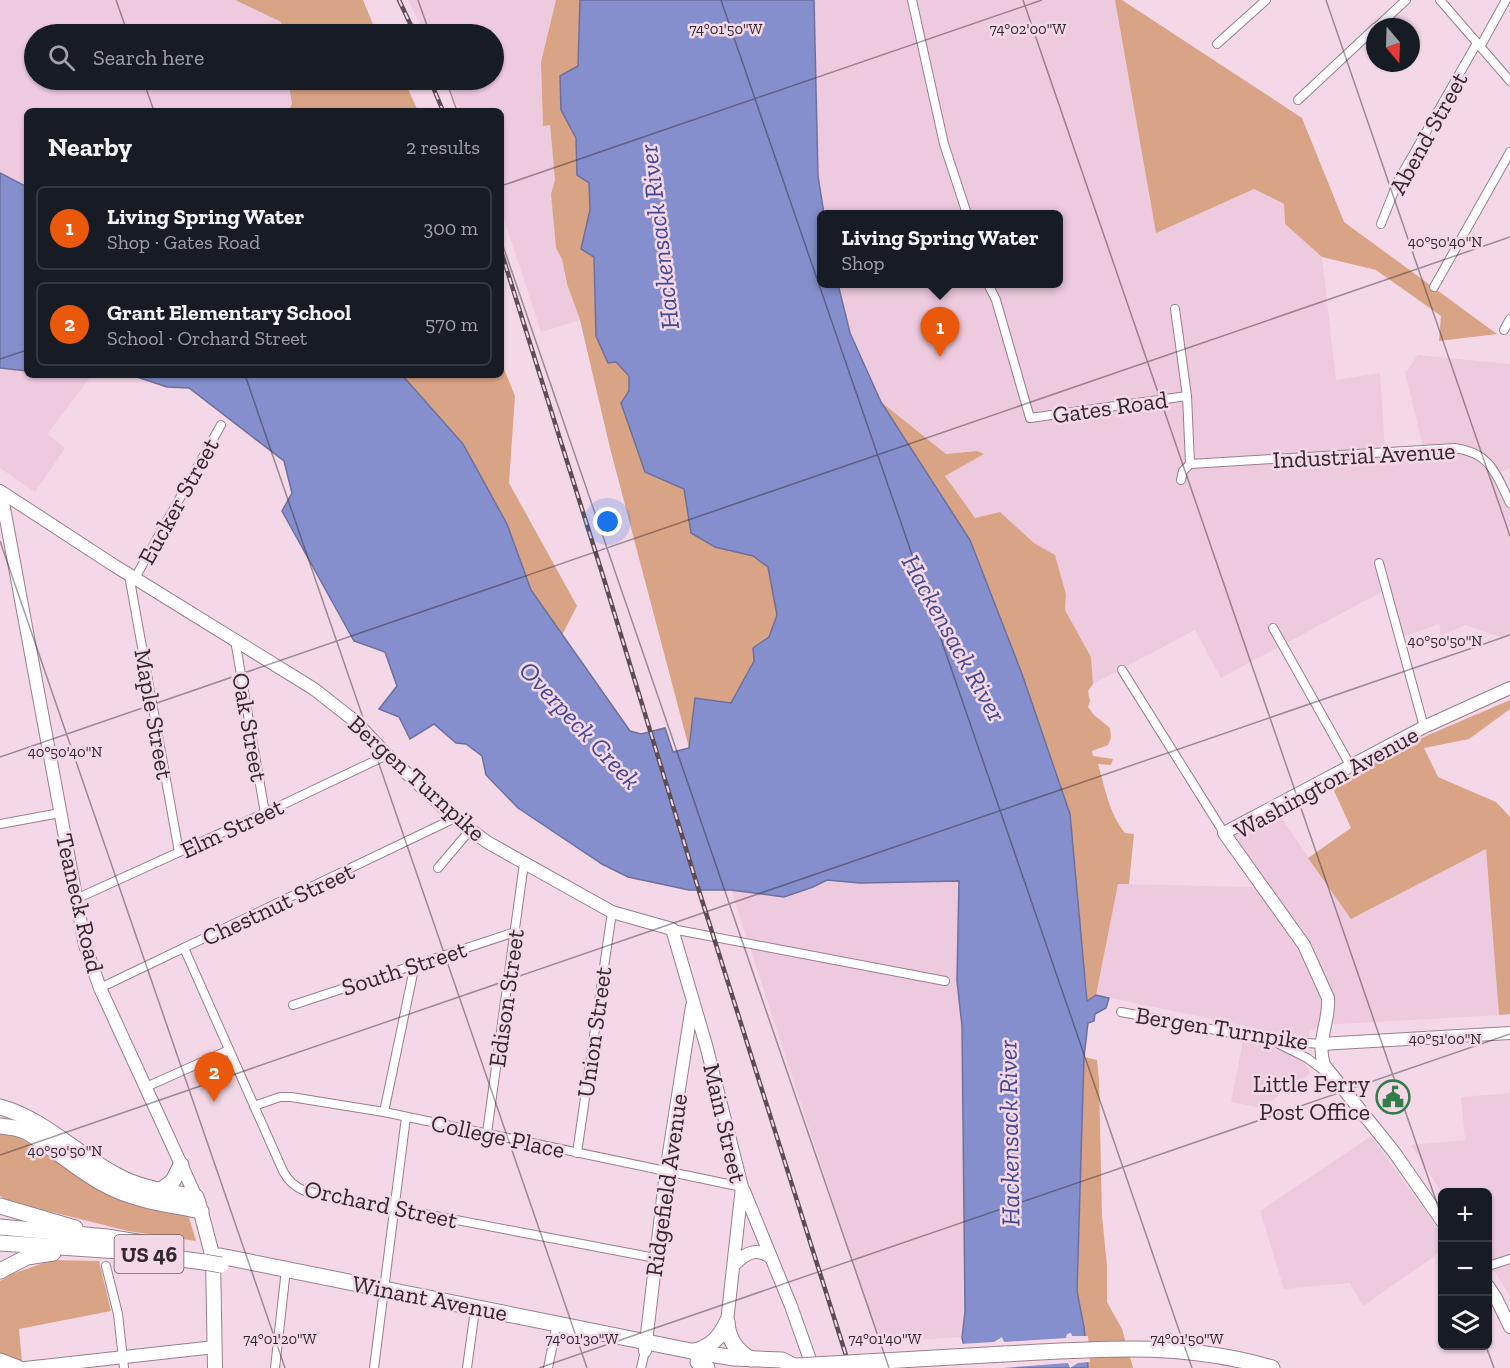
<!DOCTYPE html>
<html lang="en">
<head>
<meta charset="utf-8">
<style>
  body { margin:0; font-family:"Zilla Slab",serif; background:#242831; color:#f1f3f6 }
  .controls { position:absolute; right:18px; bottom:18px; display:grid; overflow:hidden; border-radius:9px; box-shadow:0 2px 4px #0004 }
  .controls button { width:54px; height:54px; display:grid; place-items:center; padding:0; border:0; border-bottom:2px solid #363941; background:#171b24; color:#f1f3f6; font:30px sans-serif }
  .compass { position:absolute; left:1366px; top:18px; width:54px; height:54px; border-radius:50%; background:#171b24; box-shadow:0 2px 4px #0004; rotate:161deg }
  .you { position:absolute; left:608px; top:522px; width:21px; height:21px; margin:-15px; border:4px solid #fff; border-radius:50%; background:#1a73e8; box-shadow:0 0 0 9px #1a73e833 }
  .badge { display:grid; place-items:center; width:39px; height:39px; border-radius:50%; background:#ea580c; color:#fff; font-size:20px; font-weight:700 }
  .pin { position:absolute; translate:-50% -50px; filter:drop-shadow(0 2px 3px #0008) }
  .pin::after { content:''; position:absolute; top:32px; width:21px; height:18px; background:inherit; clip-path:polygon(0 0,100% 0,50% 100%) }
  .popup { position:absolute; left:817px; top:210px; width:246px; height:78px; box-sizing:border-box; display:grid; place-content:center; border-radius:9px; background:#171b24; filter:drop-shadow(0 2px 4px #0005); font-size:20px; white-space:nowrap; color:#9ea1a6 }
  .popup b { font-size:22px; color:#f1f3f6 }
  .popup::after { content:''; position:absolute; left:50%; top:100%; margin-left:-12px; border:12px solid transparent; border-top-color:#171b24 }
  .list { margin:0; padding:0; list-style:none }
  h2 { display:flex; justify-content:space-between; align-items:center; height:78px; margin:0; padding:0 24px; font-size:26px }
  h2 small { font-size:20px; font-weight:400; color:#9ea1a6 }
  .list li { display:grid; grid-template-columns:39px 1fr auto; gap:18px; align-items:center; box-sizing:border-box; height:84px; margin:0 12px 12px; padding:0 12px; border:2px solid #363941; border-radius:9px }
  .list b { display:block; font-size:22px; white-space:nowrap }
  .list p { margin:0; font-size:20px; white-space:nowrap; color:#9ea1a6 }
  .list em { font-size:20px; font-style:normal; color:#9ea1a6 }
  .icon { flex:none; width:33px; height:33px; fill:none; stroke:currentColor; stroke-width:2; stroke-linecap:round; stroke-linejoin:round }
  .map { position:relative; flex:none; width:1510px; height:1368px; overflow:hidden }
  .search { position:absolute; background:#171b24; box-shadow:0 2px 4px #0004; left:24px; top:24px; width:480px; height:66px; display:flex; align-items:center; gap:15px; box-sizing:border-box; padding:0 21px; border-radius:33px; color:#9ea1a6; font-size:22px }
  .panel { position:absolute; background:#171b24; box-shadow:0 2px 4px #0004; left:24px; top:108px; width:480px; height:270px; border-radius:9px }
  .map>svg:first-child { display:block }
  .built { fill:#eecade }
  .green { fill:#d9a486 }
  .water { fill:#868fcd; stroke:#6d709d; stroke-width:1.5 }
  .pier { fill:#f4d8e7 }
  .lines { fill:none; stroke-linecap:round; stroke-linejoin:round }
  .street-casing { stroke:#997f8d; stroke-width:10 }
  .secondary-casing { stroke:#997f8d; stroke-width:14 }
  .primary-casing { stroke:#997f8d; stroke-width:16 }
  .highway-casing { stroke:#997f8d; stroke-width:17 }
  .street { stroke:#fff; stroke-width:8 }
  .secondary { stroke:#fff; stroke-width:12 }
  .primary { stroke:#fff; stroke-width:14 }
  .highway { stroke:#fff; stroke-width:15 }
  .rail-casing { stroke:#5c4d55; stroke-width:4.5 }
  .rail { stroke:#f4d8e7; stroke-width:2; stroke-dasharray:7; stroke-linecap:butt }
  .highway-bridge-casing { stroke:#997f8d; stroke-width:17; stroke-linecap:butt }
  .highway-bridge { stroke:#fff; stroke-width:15 }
  .ticks { fill:none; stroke:#33282e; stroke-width:1.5; stroke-opacity:0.45 }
  .labels { text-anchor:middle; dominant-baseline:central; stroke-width:5; stroke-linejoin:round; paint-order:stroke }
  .shield { fill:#f4d8e7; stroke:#6d5d66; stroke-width:1.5 }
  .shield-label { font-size:22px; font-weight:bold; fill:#33282e }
  .street-label { font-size:24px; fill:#33282e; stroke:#f4d8e7 }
  .poi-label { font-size:24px; fill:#33282e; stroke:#f4d8e7; text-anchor:end }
  .water-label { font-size:26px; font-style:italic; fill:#444995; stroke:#f4d8e7 }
  .ticks-label { font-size:15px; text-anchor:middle; fill:#33282e; stroke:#f4d8e7; stroke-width:5; stroke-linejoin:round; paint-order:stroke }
</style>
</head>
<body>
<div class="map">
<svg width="1510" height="1368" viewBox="0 0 1510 1368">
  <rect width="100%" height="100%" fill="#f4d8e7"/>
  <g class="built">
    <path d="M 0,0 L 235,0 L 281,22 L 283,34 L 34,34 L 34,80 L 288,80 L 292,104 L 288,111 L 27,111 L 27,187 L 0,173 Z"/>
    <path d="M 408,0 L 556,0 L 541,62 L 543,125 L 550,124 L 555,180 L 551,194 L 556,247 L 562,259 L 567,284 L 580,320 L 541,332 L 501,210 L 501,111 L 460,111 L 446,80 L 494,80 L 494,34 L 425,34 Z"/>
    <path d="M 814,0 L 1115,0 L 1156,232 L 1254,189 L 1284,205 L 1285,224 L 1322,257 L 1336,380 L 1380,373 L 1385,449 L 1423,446 L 1405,373 L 1418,355 L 1510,364 L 1510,468 L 1498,473 L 1510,495 L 1510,634 L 1502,638 L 1466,625 L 1441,635 L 1439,624 L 1397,639 L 1383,591 L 1221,678 L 1195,630 L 1093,684 L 1091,657 L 1065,610 L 1066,594 L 1055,555 L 1034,543 L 1000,512 L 975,519 L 945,475 L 983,454 L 977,451 L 946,454 L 881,402 L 850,333 L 838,284 L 1058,284 L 1058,214 L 824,214 L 818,176 Z"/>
    <path d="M 0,368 L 27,371 L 27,375 L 92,375 L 47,434 L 65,448 L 35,492 L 0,468 Z"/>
    <path d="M 1278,813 L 1351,919 L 1486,849 L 1499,1015 L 1323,1025 L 1311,1030 L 1306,1041 L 1306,1066 L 1311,1073 L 1261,1108 L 1231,1102 L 1246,1026 L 1096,995 L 1118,884 L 1256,887 L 1265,880 L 1234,836 Z"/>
    <path d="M 827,880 L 860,883 L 959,881 L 957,981 L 962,1026 L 964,1337 L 879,1342 L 731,890 L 784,897 L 813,887 Z"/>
    <path d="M 1510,1093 L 1510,1296 L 1488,1261 L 1488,1192 L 1442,1193 L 1411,1145 L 1465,1140 L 1461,1097 Z"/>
    <path d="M 1371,1136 L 1442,1234 L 1442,1251 L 1363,1306 L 1350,1283 L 1284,1289 L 1260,1211 Z"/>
  </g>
  <g class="green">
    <path d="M 235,0 L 363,0 L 377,34 L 283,34 L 281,22 Z"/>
    <path d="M 556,0 L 580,0 L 578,66 L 561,110 L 576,138 L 577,175 L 589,183 L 590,210 L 581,249 L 594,257 L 596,336 L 629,376 L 629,391 L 645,472 L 684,489 L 715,547 L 753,556 L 768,567 L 777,615 L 769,637 L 753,648 L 754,661 L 731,703 L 695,699 L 689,748 L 610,448 L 580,320 L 567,284 L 562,259 L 556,248 L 551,194 L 555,180 L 550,125 L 543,126 L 541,62 Z"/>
    <path d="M 1115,0 L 1122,0 L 1302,118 L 1344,222 L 1497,334 L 1439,341 L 1441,316 L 1376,270 L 1322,257 L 1285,224 L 1284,204 L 1254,189 L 1156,233 Z"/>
    <path d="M 288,80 L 404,80 L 418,111 L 288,111 L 292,104 Z"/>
    <path d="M 501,362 L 515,396 L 509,483 L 577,606 L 562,635 L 531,590 L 507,524 L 463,444 L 402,375 L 501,375 Z"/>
    <path d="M 881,402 L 946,454 L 977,451 L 984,454 L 945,476 L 975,518 L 1000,512 L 1034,543 L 1055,555 L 1066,594 L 1065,610 L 1091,657 L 1093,684 L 1088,691 L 1090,701 L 1088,707 L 1094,715 L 1110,728 L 1111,738 L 1108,745 L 1092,751 L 1093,756 L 1113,759 L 1111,765 L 1098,764 C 1105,788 1109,813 1125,833 L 1134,834 L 1129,884 L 1118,884 L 1096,995 L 1087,1002 L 1086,980 L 922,468 Z"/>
    <path d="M 1510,700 L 1510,709 L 1469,739 L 1424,748 L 1438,777 L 1496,802 L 1510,817 L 1510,1014 L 1499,1015 L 1486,849 L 1351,919 L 1308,858 L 1351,828 L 1331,784 L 1426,736 Z"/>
    <path d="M 1084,1057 L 1097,1060 L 1099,1080 L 1102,1216 L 1107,1266 L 1107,1302 L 1122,1329 L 1133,1368 L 1088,1368 L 1084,1327 L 1077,1291 Z"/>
    <path d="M 0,1132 L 14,1135 L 38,1148 L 188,1214 L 196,1241 L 128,1231 L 12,1202 L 0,1196 Z"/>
    <path d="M 52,1260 L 99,1261 L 111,1311 L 19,1329 L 22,1362 L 6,1359 L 0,1354 L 0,1281 L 12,1274 Z"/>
  </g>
  <g class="water">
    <path d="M 580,0 L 814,0 L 818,176 L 824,214 L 822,214 L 822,284 L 838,284 L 850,333 L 881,402 L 970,540 L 1022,674 L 1070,814 L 1087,1001 L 1096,995 L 1109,998 L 1106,1008 L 1095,1014 L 1094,1021 L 1088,1023 L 1084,1057 L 1077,1291 L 1084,1327 L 1088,1368 L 969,1368 L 962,1338 L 965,1312 L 962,1026 L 957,981 L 959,881 L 860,883 L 827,880 L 813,887 L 784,897 L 731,890 L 689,890 L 628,877 L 602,864 L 518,808 L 486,775 L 482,756 L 466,744 L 456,743 L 434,724 L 410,739 L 399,717 L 379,709 L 397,686 L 385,652 L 354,641 L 282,511 L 292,493 L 284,461 L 189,388 L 167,387 L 131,375 L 402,375 L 463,444 L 507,524 L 531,590 L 630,731 L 641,734 L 665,728 L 673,752 L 689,748 L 695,698 L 731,703 L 754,661 L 753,648 L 769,637 L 777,615 L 768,567 L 753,556 L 715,547 L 691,533 L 684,489 L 645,472 L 621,403 L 629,391 L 629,376 L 616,362 L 608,363 L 596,336 L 594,257 L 581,249 L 590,210 L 589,183 L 577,175 L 576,138 L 561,110 L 560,76 L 578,66 Z"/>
    <path d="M 0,173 L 27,187 L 27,371 L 0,368 Z"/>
  </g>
  <path class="pier" d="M 1071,1333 L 1072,1336 L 1088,1336 L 1090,1362 L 1078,1363 L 1070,1368 L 1068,1363 L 1004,1368 L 966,1368 L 960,1344 L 994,1342 L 1002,1337 L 1004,1342 L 1066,1338 L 1067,1334 Z"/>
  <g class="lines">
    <defs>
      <g id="street">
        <path d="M 912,0 L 944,144 L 967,214"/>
        <path d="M 1440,0 L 1510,81"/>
        <path d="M 1377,27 L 1406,0"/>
        <path d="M 1217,44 L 1266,0"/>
        <path d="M 1480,47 L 1506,0"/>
        <path d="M 1298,100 L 1375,28"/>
        <path d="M 1381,224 L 1398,181 L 1477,43"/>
        <path d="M 988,284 L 996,300 L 1030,418 L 1187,396"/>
        <path d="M 1434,287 L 1510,152"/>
        <path d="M 1175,309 L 1187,396 L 1190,464"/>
        <path d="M 1504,330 L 1510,319"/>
        <path d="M 1181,480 L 1183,471 L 1190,464 L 1455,448 C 1491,453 1496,474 1510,503"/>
        <path d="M 1379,563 L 1424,727"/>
        <path d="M 129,575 L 179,852"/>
        <path d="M 135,578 L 221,425"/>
        <path d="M 1273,628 L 1350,765"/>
        <path d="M 235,640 L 265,813"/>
        <path d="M 1122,670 L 1224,833"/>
        <path d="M 0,824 L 60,813"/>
        <path d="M 438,868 L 471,829"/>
        <path d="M 76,899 L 265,813 L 387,755"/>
        <path d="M 672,929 L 945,981"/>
        <path d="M 184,948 L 283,1171 C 288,1181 295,1187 305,1191 L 655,1258"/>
        <path d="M 100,988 L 455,818"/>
        <path d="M 293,1005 L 515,932"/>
        <path d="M 1121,1012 L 1268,1040 L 1321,1044"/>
        <path d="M 1279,1044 L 1307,1058 L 1327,1073"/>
        <path d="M 146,1087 L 229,1050"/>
        <path d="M 254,1106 L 280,1097 L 291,1097 L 384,1112 L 742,1187"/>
        <path d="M 384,1112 L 415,964"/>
        <path d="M 487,1133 L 524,863"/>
        <path d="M 577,1153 L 612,912"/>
        <path d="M 106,1266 L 118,1314 L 124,1368"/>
        <path d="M 1488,1266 L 1510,1259"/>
        <path d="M 275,1368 L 285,1278"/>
        <path d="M 374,1368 L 406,1117"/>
        <path d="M 467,1368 L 474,1317"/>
        <path d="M 548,1368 L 555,1333"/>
        <path d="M 641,1368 L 645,1351"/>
      </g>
      <g id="secondary">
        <path d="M 0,491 L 115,566 L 314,689 L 356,722 L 387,755 L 455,818 L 487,842 L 612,912 L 672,929 L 706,1045 L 742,1187 L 727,1322"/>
        <path d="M 1,492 L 85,945 L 100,988 L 196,1197"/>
        <path d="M 1321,1044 L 1510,1033"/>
        <path d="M 744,1191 L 791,1306 L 813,1368"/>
        <path d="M 1442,1221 L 1394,1152 L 1324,1065 C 1316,1041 1330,1021 1328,998 L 1304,945 L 1224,833 L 1424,727 L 1510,688"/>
        <path d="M 735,1264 C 746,1253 756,1247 770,1257"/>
        <path d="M 1488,1286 L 1496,1298 L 1510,1327"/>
        <path d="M 645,1351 L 666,1172 L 692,1006"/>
        <path d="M 25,1368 L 215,1347"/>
      </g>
      <path id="primary" d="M 198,1201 L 213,1258 L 215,1368"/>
      <g id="highway">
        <path d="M 0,1107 C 44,1119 76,1154 116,1175 C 141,1189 169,1192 196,1197"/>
        <path d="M 0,1126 L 15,1128 L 27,1132 C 57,1150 84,1176 116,1190 C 143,1202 173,1205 201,1211"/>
        <path d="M 161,1190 L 173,1181 L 181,1165"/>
        <path d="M 0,1206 L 75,1228"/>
        <path d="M 0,1227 L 107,1237 L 155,1245"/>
        <path d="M 0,1243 L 119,1251 L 204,1262"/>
        <path d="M 220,1256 L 691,1351 L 734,1358 L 782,1360 L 794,1366"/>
        <path d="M 0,1271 L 27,1257 L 53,1253"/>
        <path d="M 727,1322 C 728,1338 736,1351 751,1359"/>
        <path d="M 694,1351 C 711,1347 720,1337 727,1322"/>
        <path d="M 1004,1354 C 1098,1349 1180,1341 1272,1368"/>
        <path d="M 0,1361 L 18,1368"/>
        <path d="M 698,1362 L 707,1368"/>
      </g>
    </defs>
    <use href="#street" class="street-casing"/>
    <use href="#secondary" class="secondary-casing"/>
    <use href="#primary" class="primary-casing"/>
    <use href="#highway" class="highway-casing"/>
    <use href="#street" class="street"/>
    <use href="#secondary" class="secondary"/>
    <use href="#primary" class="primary"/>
    <use href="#highway" class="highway"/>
    <defs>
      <g id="rail">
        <path d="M 399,0 L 415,34"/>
        <path d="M 430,80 L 443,111"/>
        <path d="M 501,251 L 603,576 L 694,875 L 850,1368"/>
      </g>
    </defs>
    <use href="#rail" class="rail-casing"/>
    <use href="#rail" class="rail"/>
    <defs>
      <g id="highway-bridge">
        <path d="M 204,1262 L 221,1265"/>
        <path d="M 796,1366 L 1004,1354"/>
      </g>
    </defs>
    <use href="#highway-bridge" class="highway-bridge-casing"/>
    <use href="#highway-bridge" class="highway-bridge"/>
  </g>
  <path class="ticks" d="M 116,0 L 128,34M 418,0 L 430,34M 721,0 L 1192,1368M 1023,0 L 1442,1218M 1326,0 L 1510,536M 143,80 L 154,111M 446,80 L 457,111M 501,186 L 1042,0M 501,240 L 889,1368M 0,359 L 27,350M 245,375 L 587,1368M 0,541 L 285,1368M 0,757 L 1510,237M 0,1155 L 1510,635M 1486,1346 L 1494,1368M 539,1368 L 1510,1034"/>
  <defs>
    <symbol id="civic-ring" viewBox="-11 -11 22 22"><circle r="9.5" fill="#f4d8e7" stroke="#337d4b" stroke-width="1.5"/><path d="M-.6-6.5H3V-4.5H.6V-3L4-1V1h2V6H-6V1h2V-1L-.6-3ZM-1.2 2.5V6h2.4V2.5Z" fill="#337d4b"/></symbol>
  </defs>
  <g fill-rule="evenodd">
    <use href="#civic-ring" x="1374" y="1078" width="38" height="38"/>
  </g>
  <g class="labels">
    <rect class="shield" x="114.5" y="1235" width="69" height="38" rx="4.5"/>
    <g class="shield-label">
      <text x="149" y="1254">US 46</text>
    </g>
    <g class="street-label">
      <text transform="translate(1428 133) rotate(-61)">Abend Street</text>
      <text transform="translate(1110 407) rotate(-8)">Gates Road</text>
      <text transform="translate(1364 455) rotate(-3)">Industrial Avenue</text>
      <text transform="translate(178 501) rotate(-61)">Eucker Street</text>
      <text transform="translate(154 714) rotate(80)">Maple Street</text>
      <text transform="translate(250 727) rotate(80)">Oak Street</text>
      <text transform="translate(417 778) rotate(42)">Bergen Turnpike</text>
      <text transform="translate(1326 782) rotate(-29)">Washington Avenue</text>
      <text transform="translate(232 828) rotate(-25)">Elm Street</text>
      <text transform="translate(80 903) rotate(77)">Teaneck Road</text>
      <text transform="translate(278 904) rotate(-25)">Chestnut Street</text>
      <text transform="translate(404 968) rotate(-18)">South Street</text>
      <text transform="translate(506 998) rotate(-82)">Edison Street</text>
      <text transform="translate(1222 1028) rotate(9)">Bergen Turnpike</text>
      <text transform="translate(594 1032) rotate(-82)">Union Street</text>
      <text transform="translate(725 1123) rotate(77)">Main Street</text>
      <text transform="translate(498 1136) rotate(12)">College Place</text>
      <text transform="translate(666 1185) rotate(-82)">Ridgefield Avenue</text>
      <text transform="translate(381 1204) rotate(12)">Orchard Street</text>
      <text transform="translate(430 1298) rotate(11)">Winant Avenue</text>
    </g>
    <g class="poi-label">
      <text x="1370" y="1083">Little Ferry<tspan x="1370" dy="28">Post Office</tspan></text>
    </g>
    <g class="water-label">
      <text transform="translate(659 237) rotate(-97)">Hackensack River</text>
      <text transform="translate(954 638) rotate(61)">Hackensack River</text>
      <text transform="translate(580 725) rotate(47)">Overpeck Creek</text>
      <text transform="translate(1009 1133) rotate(-91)">Hackensack River</text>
    </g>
  </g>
  <g class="ticks-label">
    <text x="726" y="34">74°01'50"W</text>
    <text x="1028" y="34">74°02'00"W</text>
    <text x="1445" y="247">40°50'40"N</text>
    <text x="1445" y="646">40°50'50"N</text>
    <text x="65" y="757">40°50'40"N</text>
    <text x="1445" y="1044">40°51'00"N</text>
    <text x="65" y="1156">40°50'50"N</text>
    <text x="280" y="1344">74°01'20"W</text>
    <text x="582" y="1344">74°01'30"W</text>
    <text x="885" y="1344">74°01'40"W</text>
    <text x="1187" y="1344">74°01'50"W</text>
  </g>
</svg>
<div class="controls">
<button>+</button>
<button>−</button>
<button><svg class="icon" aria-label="layers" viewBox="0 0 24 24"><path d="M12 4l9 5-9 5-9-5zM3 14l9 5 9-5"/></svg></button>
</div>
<svg class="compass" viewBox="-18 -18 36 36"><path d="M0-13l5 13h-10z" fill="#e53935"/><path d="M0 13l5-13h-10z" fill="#9ea1a6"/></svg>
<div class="you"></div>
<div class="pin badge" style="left:940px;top:357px">1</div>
<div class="popup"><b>Living Spring Water</b>Shop</div>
<div class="pin badge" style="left:214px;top:1102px">2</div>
<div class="search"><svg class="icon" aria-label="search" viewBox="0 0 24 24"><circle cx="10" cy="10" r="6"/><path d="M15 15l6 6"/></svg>Search here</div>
<section class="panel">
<h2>Nearby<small>2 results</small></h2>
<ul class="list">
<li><span class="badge">1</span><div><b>Living Spring Water</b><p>Shop · Gates Road</p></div><em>300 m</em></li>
<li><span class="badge">2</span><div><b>Grant Elementary School</b><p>School · Orchard Street</p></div><em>570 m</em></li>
</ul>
</section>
</div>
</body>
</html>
